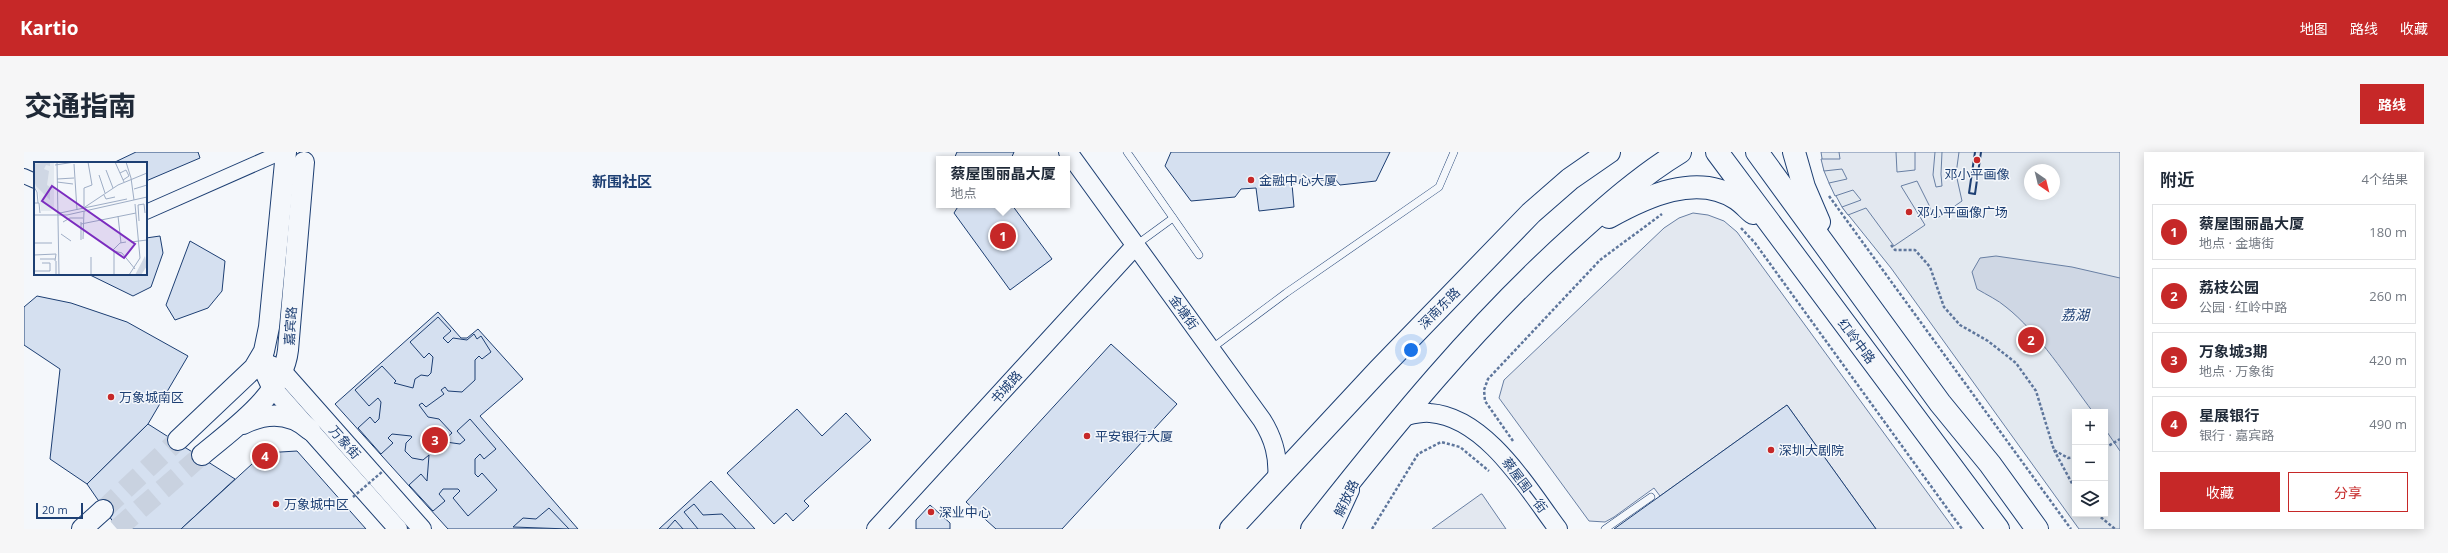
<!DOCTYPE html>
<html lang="zh">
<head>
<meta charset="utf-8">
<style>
  body { margin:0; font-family:"Open Sans","Noto Sans SC",sans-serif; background:#f6f6f7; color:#1f2937 }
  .controls { position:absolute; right:12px; bottom:12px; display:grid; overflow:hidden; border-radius:0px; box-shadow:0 2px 10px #0003 }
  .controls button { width:36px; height:36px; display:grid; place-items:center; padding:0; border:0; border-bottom:1px solid #e0e1e3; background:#fff; color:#1f2937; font:20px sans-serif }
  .compass { position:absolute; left:2000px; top:12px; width:36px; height:36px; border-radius:50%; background:#fff; box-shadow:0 2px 10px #0003; rotate:145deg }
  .scale { position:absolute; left:12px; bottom:10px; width:47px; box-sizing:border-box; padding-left:4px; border:2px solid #1d3f73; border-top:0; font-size:11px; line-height:14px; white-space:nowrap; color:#1d3f73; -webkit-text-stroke:3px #f4f7fb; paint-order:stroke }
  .you { position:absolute; left:1387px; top:198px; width:14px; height:14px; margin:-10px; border:3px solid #fff; border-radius:50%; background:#1a73e8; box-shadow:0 0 0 6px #1a73e833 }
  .badge { display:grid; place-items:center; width:26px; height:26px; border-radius:50%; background:#c62828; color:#fff; font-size:13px; font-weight:700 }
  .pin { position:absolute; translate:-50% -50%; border:2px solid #fff; box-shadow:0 1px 4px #0006 }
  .popup { position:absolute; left:912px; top:4px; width:134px; height:52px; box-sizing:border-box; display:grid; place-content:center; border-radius:0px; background:#fff; filter:drop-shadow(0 1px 3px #0005); font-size:13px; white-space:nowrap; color:#747a83 }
  .popup b { font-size:15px; color:#1f2937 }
  .popup::after { content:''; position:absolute; left:50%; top:100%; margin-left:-8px; border:8px solid transparent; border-top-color:#fff }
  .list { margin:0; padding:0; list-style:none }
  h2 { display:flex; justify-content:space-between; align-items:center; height:52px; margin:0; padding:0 16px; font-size:17px }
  h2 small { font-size:13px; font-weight:400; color:#747a83 }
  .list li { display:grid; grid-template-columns:26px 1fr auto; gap:12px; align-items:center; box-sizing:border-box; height:56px; margin:0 8px 8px; padding:0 8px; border:1px solid #e0e1e3; border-radius:0px }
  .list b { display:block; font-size:15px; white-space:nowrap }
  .list p { margin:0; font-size:13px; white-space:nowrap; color:#747a83 }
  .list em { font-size:13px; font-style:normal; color:#747a83 }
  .actions { display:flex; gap:8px; padding:12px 16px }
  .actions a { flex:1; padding:9px 0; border:1px solid #c62828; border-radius:0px; text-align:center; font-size:14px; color:#c62828 }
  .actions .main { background:#c62828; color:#fff }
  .icon { flex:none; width:22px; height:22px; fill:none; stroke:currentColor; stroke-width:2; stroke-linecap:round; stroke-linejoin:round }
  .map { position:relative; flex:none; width:2096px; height:377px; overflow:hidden; border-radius:0px }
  header { display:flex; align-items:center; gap:24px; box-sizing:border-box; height:56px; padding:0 20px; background:#c62828; color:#fff }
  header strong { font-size:19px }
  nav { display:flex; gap:22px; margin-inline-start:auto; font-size:14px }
  .intro { display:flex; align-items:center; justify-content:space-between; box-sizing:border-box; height:96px; padding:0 24px }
  h1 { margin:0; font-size:28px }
  .button { padding:10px 18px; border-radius:0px; background:#c62828; color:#fff; font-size:14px; font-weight:700 }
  main { display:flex; gap:24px; padding:0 24px }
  aside { flex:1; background:#fff; border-radius:0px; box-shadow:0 2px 10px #0003 }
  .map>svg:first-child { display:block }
  .green { fill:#e3e9f0; stroke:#687fa3; fill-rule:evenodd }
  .parking { fill:#e3e8f0; stroke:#687fa3 }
  .water { fill:#cfd7e4; stroke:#687fa3 }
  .building { fill:#d5e0f0; stroke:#1d3f73 }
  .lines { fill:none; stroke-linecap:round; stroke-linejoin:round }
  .secondary-tunnel { stroke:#c9d2e0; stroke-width:20; stroke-dasharray:20 10; stroke-linecap:butt }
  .service-casing { stroke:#1d3f73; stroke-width:8 }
  .minor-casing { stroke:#1d3f73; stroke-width:16 }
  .tertiary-casing { stroke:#1d3f73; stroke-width:20 }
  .secondary-casing { stroke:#1d3f73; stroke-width:22 }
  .primary-casing { stroke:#1d3f73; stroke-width:24 }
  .path { stroke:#5e769c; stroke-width:2.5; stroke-dasharray:3 2; stroke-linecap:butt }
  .service { stroke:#f4f7fb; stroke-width:7 }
  .minor { stroke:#f4f7fb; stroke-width:14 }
  .tertiary { stroke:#f4f7fb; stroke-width:18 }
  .secondary { stroke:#f4f7fb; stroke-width:20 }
  .primary { stroke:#f4f7fb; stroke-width:22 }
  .path-bridge { stroke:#5e769c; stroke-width:2.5; stroke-dasharray:3 2; stroke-linecap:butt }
  .wall { stroke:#1d3f73; stroke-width:2 }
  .poi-dot { fill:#c62828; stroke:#f4f7fb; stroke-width:1.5 }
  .labels { text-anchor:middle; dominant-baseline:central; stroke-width:3; stroke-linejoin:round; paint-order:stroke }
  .poi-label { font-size:13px; fill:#1d3f73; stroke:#f4f7fb; text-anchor:start }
  .street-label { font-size:13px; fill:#1d3f73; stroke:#f4f7fb }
  .water-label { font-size:14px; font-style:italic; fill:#1d3f73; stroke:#f4f7fb }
  .quarter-label { font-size:15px; font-weight:bold; fill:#1d3f73; stroke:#f4f7fb }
  .inset-road { fill:none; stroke:#9eadc5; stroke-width:1 }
  .view { fill:#7b2cbf; fill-opacity:0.15; stroke:#7b2cbf; stroke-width:2 }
  .inset-edge { fill:none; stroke:#1d3f73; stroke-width:2 }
</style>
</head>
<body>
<header>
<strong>Kartio</strong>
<nav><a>地图</a><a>路线</a><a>收藏</a></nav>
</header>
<div class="intro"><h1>交通指南</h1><a class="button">路线</a></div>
<main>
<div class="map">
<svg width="2096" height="377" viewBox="0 0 2096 377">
  <rect width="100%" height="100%" fill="#f4f7fb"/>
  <path class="green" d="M 1797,0 L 2096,0 L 2096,377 L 2055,377 L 1867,116 L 1818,55 L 1805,31 L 1800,19 ZM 2006,18 L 2030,18 L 2030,42 L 2006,42 ZM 2051,260 L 2081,260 L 2081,362 L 2051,362 Z"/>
  <g class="parking">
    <path d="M 1815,0 L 1872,0 L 1873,20 L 1891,18 L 1891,0 L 1911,0 L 1909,23 L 1912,35 L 1918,34 L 1917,22 L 1918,0 L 1935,0 L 1932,22 L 1938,49 L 1912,67 L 1893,29 L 1877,34 L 1901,73 L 1870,94 L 1842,56 L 1824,63 L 1818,55 L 1837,48 L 1829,38 L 1811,44 L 1805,31 L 1823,27 L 1818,17 L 1800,19 L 1797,7 L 1816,7 Z"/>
    <path d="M 1669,61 L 1684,63 L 1700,69 L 1713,80 L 1930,377 L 1852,377 L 1763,253 L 1636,344 L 1630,336 L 1590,365 L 1581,370 L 1565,369 L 1475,246 L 1480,228 L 1640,76 L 1655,66 Z"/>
    <path d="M 1458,342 L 1482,377 L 1408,377 L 1457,342 Z"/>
  </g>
  <path class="water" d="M 1972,104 L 2048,115 L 2096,126 L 2096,299 L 2081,277 L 2081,260 L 2069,260 C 2044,227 2014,180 1982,155 C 1974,148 1963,143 1953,137 L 1948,120 L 1956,106 Z"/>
  <g class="building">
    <path d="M 112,0 L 174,0 L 176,6 L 122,29 L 122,11 L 89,11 Z"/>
    <path d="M 933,0 L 990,0 L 987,7 L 930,7 Z"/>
    <path d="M 1147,0 L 1366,0 L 1352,29 L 1316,33 L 1311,27 L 1268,32 L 1270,55 L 1235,59 L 1232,36 L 1217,37 L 1211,45 L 1167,49 L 1141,14 Z"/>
    <path d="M 935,53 L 988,53 L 1028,107 L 986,138 L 930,61 Z"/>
    <path d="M 136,84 L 139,101 L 127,135 L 109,144 L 64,122 L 122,122 L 122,86 Z"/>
    <path d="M 166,89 L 201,109 L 198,139 L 184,156 L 151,168 L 142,153 Z"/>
    <path d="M 13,144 L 47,151 L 103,170 L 164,204 L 124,272 L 63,332 L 26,307 L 36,217 L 0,193 L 0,155 Z"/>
    <path d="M 414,160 L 437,186 L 443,186 L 454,177 L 499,227 L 456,264 L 554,377 L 424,377 L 311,252 Z"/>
    <path d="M 414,165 L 427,179 L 419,186 L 424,191 L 429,186 L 443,188 L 450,182 L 453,187 L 457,184 L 467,200 L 458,207 L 455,204 L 451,208 L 451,228 L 438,240 L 424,239 L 421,235 L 417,238 L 420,242 L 402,255 L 398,251 L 395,253 L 404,265 L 415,267 L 428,281 L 420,288 L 422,290 L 436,292 L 441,288 L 433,279 L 446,267 L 472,297 L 460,307 L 456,302 L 451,307 L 451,322 L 454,325 L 458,321 L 473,338 L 444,364 L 429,346 L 436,339 L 434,337 L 419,337 L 415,342 L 421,349 L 409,359 L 385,333 L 397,322 L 403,329 L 405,303 L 399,308 L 388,306 L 381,299 L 382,291 L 388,285 L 387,284 L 368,282 L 364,286 L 369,291 L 357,302 L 334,276 L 346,265 L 351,271 L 355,267 L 357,250 L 354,246 L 345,254 L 331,238 L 358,214 L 372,229 L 370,231 L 389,236 L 391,227 L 397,223 L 404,224 L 407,221 L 409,205 L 405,201 L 400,206 L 386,190 Z"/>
    <path d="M 1087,192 L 1153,252 L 1038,377 L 972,377 L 942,350 Z"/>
    <path d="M 1763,253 L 1852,377 L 1590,377 Z"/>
    <path d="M 773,257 L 798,284 L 822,261 L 847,288 L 780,349 L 785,354 L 769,369 L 762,361 L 750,372 L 703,321 Z"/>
    <path d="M 124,272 L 211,327 L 157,377 L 94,377 L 63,332 Z"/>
    <path d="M 273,299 L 342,377 L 157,377 L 240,301 Z"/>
    <path d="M 687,329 L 731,377 L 635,377 Z"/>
    <path d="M 670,352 L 679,363 L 698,362 L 712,377 L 674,377 L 660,360 Z"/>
    <path d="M 906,353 L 926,371 L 926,377 L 892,377 L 892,368 Z"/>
    <path d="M 525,356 L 545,377 L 489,375 L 499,366 L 512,367 Z"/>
    <path d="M 651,368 L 659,377 L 643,377 Z"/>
  </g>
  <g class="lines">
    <g class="secondary-tunnel">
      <path d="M 79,358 L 154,288"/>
      <path d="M 93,377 L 178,303"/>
    </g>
    <defs>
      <g id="service">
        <path d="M 1103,0 L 1175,103"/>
        <path d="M 1112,93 L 1149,66"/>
        <path d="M 1187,197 L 1262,141 L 1415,35 L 1430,0"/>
        <path d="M 1581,377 L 1627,345"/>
      </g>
      <g id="minor">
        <path d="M 0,24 L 11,29"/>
        <path d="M 122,60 L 258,0"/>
      </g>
      <g id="tertiary">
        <path d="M 1044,0 L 1238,268 C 1250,287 1255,305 1253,328"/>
        <path d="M 240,200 L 240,220 L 246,233 L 374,377"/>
        <path d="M 233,212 L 247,213 L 259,220 L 398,377"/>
        <path d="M 1378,265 C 1387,263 1397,260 1406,261 C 1462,265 1504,337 1534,377"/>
        <path d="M 852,377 L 1112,93"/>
        <path d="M 1308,377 L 1326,338"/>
      </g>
      <g id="secondary">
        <path d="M 219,272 C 243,260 266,260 286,278"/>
        <path d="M 154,288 L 230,216 L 240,199 L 245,175 L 262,0"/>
        <path d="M 178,303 C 210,276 259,243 264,198 L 280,10"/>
        <path d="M 58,377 L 79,358"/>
      </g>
      <g id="primary">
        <path d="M 1693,0 L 1974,377"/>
        <path d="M 1733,0 L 1916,251 L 1966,312 L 2013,377"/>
        <path d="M 1770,0 L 1780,35 L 1795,70"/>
        <path d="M 1585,65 C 1621,45 1673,20 1713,47 C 1719,51 1724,57 1729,61"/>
        <path d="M 1207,377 L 1355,218 L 1507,61 L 1546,27 L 1585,0"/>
        <path d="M 1288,377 C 1369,274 1452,172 1550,84 C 1583,54 1618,23 1656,0"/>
      </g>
    </defs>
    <use href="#service" class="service-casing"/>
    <use href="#minor" class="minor-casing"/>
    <use href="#tertiary" class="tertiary-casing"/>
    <use href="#secondary" class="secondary-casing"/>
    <use href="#primary" class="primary-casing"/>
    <g class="path">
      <path d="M 1805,44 L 2047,377"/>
      <path d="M 1717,76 L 1731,91 L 1938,377"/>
      <path d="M 1867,93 L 1871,98 L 1891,98 L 1906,115 L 1920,155 L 1936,173 L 1964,189 L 1992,211 L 2012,239 L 2030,298 L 2044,306 L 2051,305"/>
      <path d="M 1489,289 L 1461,249 L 1460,238 L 1464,227 L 1576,108 L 1638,62"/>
      <path d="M 2081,296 L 2096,287"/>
      <path d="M 2030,298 L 2051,337"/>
      <path d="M 2073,362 L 2091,377"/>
      <path d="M 1348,377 L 1394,302 L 1417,290 L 1436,295 L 1465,319"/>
    </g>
    <use href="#service" class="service"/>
    <use href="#minor" class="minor"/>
    <use href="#tertiary" class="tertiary"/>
    <use href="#secondary" class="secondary"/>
    <use href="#primary" class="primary"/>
    <path class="path-bridge" d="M 329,345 L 359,319"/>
    <path class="wall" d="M 1951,0 L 1945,41 L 1951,42 L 1957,0"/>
  </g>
  <g class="poi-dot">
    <circle cx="1953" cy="8" r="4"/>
    <circle cx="1227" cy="28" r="4"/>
    <circle cx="1885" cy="60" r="4"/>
    <circle cx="87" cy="245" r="4"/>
    <circle cx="1063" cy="284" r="4"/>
    <circle cx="1747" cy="298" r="4"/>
    <circle cx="252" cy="352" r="4"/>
    <circle cx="907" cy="360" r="4"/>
  </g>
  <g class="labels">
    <g class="poi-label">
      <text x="1953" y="22" text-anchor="middle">邓小平画像</text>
      <text x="1235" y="28">金融中心大厦</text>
      <text x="1893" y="60">邓小平画像广场</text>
      <text x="95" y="245">万象城南区</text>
      <text x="1071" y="284">平安银行大厦</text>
      <text x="1755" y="298">深圳大剧院</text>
      <text x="260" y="352">万象城中区</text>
      <text x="915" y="360">深业中心</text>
    </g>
    <g class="street-label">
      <text transform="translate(1415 156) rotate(-45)">深南东路</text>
      <text transform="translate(1160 160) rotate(54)">金塘街</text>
      <text transform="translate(266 174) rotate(-86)">嘉宾路</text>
      <text transform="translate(1833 189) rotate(53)">红岭中路</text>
      <text transform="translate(982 235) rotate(-48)">书城路</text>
      <text transform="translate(321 290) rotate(48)">万象街</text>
      <text transform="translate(1501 333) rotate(53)">蔡屋围一街</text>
      <text transform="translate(1322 346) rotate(-65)">解放路</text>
    </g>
    <g class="water-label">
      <text x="2051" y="162">荔湖</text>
    </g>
    <g class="quarter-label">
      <text x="598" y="29">新围社区</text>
    </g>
  </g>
  <g transform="translate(10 10)">
    <rect width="113" height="113" fill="#f4f7fb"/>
    <path d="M 0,0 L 20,0 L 20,45 L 17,49 L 7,49 L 4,29 L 0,24 Z" fill="#e3e9f0"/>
    <path d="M 16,0 L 16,4 L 12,3 L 10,7 L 15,9 L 13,23 L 16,25 L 16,38 L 2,24 L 0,18 L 0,2 ZM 111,94 L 113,104 L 107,113 L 101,113 Z" fill="#cfd7e4"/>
    <path class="inset-road" d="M 23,0 L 25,113M 81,0 L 90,20M 92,0 L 97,16 L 100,38M 40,2 L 43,48M 21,3 L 41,0M 72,8 L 79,26M 86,11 L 92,8 L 95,14 L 89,18M 65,13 L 71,31M 23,17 L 40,16M 23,20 L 39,22M 0,25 L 3,30 L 4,41M 100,27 L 113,23M 70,33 L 72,37 L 81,35M 0,41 L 5,41 L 6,51M 50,45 L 50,26 L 58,23 L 54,0M 51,45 L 84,23 L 113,11M 26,51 L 93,37M 0,53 L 33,53 L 113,35M 84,54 L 87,81M 105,59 L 104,43 L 110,42 L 111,51M 29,60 L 36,56 L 49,56M 47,60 L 47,78M 47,62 L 102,51M 27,72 L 37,79M 49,77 L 50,49M 97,80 L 113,78M 0,81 L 18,81M 79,88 L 86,81 L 92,80M 80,89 L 88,91 L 101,107M 80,89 L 80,113M 0,93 L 22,92 L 21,99M 57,95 L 57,113M 6,97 L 21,97M 22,99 L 22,113M 0,109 L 16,109 L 16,101 L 8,101M 95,113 L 106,96 L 101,42"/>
    <path class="view" d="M 18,24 L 101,82 L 90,96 L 8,39 Z"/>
    <rect width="113" height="113" class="inset-edge"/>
  </g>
</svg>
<div class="controls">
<button>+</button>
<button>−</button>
<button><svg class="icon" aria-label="layers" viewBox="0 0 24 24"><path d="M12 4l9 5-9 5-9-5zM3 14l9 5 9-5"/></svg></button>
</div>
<svg class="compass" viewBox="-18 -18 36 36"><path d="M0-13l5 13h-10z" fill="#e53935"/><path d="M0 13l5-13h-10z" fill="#747a83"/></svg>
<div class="scale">20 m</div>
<div class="you"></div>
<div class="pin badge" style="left:979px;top:84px">1</div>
<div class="popup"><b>蔡屋围丽晶大厦</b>地点</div>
<div class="pin badge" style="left:2007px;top:188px">2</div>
<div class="pin badge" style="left:411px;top:288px">3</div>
<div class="pin badge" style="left:241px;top:304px">4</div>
</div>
<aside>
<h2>附近<small>4个结果</small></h2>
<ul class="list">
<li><span class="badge">1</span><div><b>蔡屋围丽晶大厦</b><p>地点 · 金塘街</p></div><em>180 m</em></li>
<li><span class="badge">2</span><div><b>荔枝公园</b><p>公园 · 红岭中路</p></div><em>260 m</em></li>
<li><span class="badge">3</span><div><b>万象城3期</b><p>地点 · 万象街</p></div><em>420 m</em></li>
<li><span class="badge">4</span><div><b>星展银行</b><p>银行 · 嘉宾路</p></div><em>490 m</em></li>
</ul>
<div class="actions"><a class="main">收藏</a><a>分享</a></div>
</aside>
</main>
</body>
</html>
